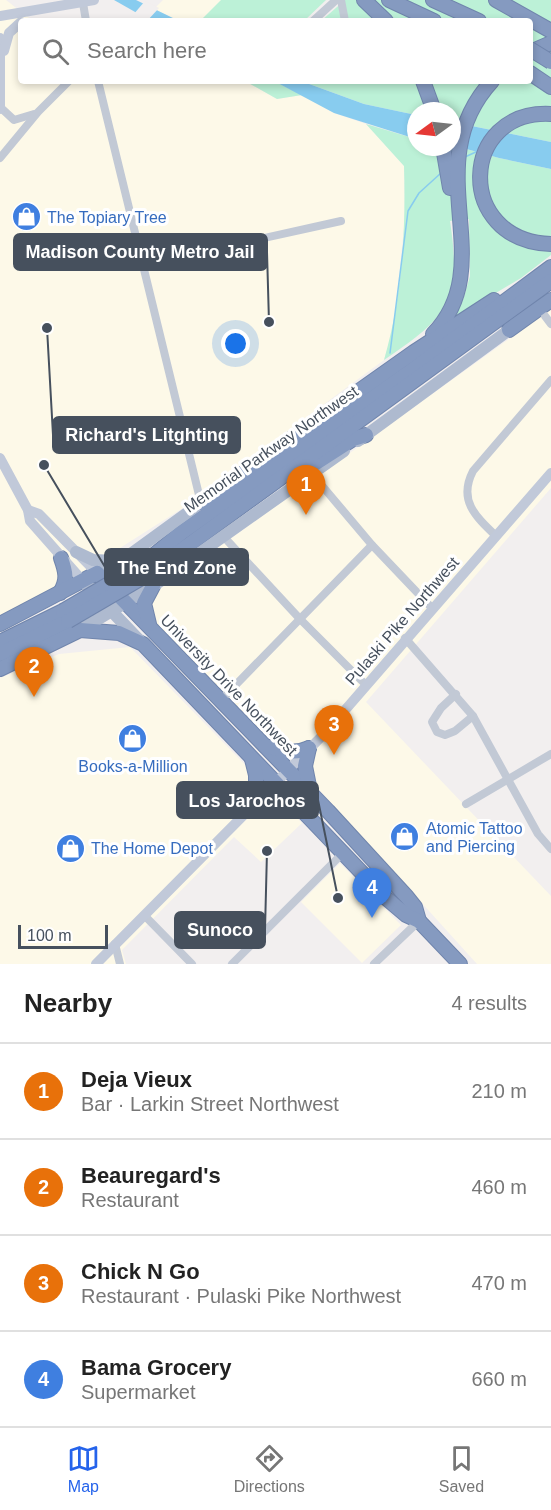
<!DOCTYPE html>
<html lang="en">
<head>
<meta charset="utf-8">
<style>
  body { margin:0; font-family:Helvetica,sans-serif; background:#f6f6f6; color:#222 }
  .compass { position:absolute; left:407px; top:102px; width:54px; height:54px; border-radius:50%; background:#fff; box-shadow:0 3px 9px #0003; rotate:255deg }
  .scale { position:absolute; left:18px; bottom:15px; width:90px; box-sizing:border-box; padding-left:6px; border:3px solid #46505d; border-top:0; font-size:16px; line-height:21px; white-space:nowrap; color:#46505d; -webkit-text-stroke:4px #fff; paint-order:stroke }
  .you { position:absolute; left:236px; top:344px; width:21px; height:21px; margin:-15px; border:4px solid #fff; border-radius:50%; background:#1a73e8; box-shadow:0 0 0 9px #1a73e833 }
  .badge { display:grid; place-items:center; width:39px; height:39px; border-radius:50%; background:#2563eb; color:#fff; font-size:20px; font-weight:700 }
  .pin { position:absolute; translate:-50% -50px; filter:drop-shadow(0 2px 3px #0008) }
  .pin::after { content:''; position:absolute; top:32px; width:21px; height:18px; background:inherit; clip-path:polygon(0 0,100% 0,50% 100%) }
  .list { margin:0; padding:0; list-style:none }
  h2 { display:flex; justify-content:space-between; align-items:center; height:78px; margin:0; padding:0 24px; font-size:26px }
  h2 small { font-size:20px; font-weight:400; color:#767676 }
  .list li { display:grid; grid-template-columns:39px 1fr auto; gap:18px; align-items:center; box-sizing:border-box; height:96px; padding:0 24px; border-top:2px solid #e0e0e0 }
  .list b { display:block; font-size:22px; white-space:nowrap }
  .list p { margin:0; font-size:20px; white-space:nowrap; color:#767676 }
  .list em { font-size:20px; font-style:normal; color:#767676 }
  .icon { flex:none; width:33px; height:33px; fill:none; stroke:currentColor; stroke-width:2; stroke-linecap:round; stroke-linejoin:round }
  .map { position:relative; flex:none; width:551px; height:964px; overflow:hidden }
  .search { position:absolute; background:#fff; box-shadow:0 3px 9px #0003; left:18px; right:18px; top:18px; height:66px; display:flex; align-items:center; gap:15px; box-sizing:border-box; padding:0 21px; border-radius:6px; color:#767676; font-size:22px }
  .sheet { height:462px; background:#fff }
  nav { display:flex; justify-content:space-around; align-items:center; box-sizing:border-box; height:84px; border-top:2px solid #e0e0e0; background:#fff; font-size:16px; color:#767676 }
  nav a { display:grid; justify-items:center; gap:3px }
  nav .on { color:#2563eb }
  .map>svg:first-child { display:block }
  .commercial { fill:#fdf9e8 }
  .green { fill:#bcf1d7 }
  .water { fill:#88ccef }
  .pier { fill:#f2efef }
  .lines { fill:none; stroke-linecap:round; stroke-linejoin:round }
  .stream { stroke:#88ccef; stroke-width:1.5 }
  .highway-casing { stroke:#7085ac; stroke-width:16 }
  .street { stroke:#c2c9d5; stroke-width:8 }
  .secondary { stroke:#c1c9d9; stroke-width:10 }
  .primary { stroke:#aebacf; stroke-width:12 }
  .highway { stroke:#859ac0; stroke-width:14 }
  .highway-bridge-casing { stroke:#7085ac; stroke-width:16; stroke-linecap:butt }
  .highway-bridge { stroke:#859ac0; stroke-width:14 }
  .labels { text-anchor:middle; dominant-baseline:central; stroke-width:6; stroke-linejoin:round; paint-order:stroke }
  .shop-label { font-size:16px; fill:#366cbe; stroke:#fff; text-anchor:start }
  .street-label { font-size:16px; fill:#46505d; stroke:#fff }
  .leader { fill:none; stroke:#46505d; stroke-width:2 }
  .callout-dot { fill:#46505d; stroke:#fff; stroke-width:2 }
  .callout { fill:#46505d; stroke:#46505d; stroke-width:2 }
  .callout-label { font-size:18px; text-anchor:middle; font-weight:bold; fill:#fff }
</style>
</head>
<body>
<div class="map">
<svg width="551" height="964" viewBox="0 0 551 964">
  <rect width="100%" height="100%" fill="#f2efef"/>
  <g class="commercial">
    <path d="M 0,0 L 6,0 L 33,21 L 21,21 L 21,81 L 245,81 L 277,99 L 302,95 L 334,113 L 366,124 L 404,166 L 405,217 L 394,326 L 384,360 L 183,508 L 49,593 L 0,619 Z"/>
    <path d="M 163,0 L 221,0 L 222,1 L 200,21 L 179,21 L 154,9 Z"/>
    <path d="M 551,309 L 551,488 L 366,702 L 551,896 L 551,964 L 477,964 L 314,784 L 149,617 L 153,594 Z"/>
    <path d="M 130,647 L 302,823 L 261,862 L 234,837 L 122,950 L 126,964 L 0,964 L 0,678 L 59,654 Z"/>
    <path d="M 340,863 L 401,925 L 362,963 L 301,902 Z"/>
  </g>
  <g class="green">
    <path d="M 221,0 L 326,0 L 304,21 L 200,21 Z"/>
    <path d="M 345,0 L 551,0 L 551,142 L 452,122 L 452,111 L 416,111 L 416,115 L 364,104 L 301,81 L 530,81 L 530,21 L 321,21 Z"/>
    <path d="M 245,81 L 274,81 L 302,95 L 277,99 Z"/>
    <path d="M 366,124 L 416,139 L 416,147 L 452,147 L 452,145 L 499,158 L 551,169 L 551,240 L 490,222 L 510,238 L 551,249 L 551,255 L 521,278 L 454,318 L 464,297 L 470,276 L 469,219 L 450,221 C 462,301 449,316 384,360 C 402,298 406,231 404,166 Z"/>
  </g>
  <g class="water">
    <path d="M 114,0 L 136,0 L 179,21 L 151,21 Z"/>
    <path d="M 274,81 L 301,81 L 364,104 L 416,115 L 416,139 L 334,113 Z"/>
    <path d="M 452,122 L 551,142 L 551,169 L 499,158 L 452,145 Z"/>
  </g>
  <path class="pier" d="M 145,1 L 159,8 L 147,21 L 133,15 Z"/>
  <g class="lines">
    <g class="stream">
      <path d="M 465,157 L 478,151"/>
      <path d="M 390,353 L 408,211 L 419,193 L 441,173"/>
    </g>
    <defs>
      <g id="highway">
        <path d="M 364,0 L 386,21"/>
        <path d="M 389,0 L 434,21"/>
        <path d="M 433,0 L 479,21"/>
        <path d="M 496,0 L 551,31"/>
        <path d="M 530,52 L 551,43"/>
        <path d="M 530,73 L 551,87"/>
        <path d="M 423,81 L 434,111"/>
        <path d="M 551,114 C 459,109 454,241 551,244"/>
        <path d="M 443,147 L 450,188"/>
        <path d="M 509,330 L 551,300"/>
        <path d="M 433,334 C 502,263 415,165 492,81"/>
        <path d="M 308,468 L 353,439 L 366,435"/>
        <path d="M 201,503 L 414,352 L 494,300"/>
        <path d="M 143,564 L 181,533 L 408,373 L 551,267"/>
        <path d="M 150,573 L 551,281"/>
        <path d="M 60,593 C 68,580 66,572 61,558"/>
        <path d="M 0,624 L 97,573 L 328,811 L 407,897 L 415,907 L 419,921"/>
        <path d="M 149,624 L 144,603 L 153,586"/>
        <path d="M 0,642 L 63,611"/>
        <path d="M 0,654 L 68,621"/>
        <path d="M 0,669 L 80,630 L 119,633 L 143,644 L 386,898 L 406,915 L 419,921 L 460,964"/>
        <path d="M 265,746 C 281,750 294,755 309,748"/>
        <path d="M 309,748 L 305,766 L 310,791"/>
        <path d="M 252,759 L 256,775 L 256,802 L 297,805"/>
      </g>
    </defs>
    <use href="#highway" class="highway-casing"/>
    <g class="street">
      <path d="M 341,0 L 345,21"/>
      <path d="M 83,3 L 86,21"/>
      <path d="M 313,21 L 336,0"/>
      <path d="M 98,81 L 201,503"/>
      <path d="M 0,107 L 14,120 L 34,114"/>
      <path d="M 0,158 L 38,112 L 69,81"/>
      <path d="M 142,265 L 341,221"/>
      <path d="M 545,316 L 551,324"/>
      <path d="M 313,475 L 372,545 L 431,607"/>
      <path d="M 496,536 C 475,516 458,500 473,471 L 551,380"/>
      <path d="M 224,537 L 300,619 L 366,685"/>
      <path d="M 405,638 L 473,716 L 538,834 L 551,849"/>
      <path d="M 456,694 L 441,708 L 432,722 L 437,732 L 445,735 L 455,731 L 473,716"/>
      <path d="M 221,700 L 372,545"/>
      <path d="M 466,804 L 551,754"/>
      <path d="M 144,915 L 192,964"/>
      <path d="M 115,944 L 120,964"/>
      <path d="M 232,964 L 343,853"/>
      <path d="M 374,964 L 419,921"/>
    </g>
    <g class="secondary">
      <path d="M 0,16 L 94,0"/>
      <path d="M 0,38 L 0,109"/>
      <path d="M 4,51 L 9,33 L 21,22"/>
      <path d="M 0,458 L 28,510 L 30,521 L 82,580"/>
      <path d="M 28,510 L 39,514 L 97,573"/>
      <path d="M 96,964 L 326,732 L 551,473"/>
    </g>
    <g class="primary">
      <path d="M 358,441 L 509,330"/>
      <path d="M 76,552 L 93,560 L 116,561"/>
      <path d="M 97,573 L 132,553 L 201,503"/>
      <path d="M 82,580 L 140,641"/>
      <path d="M 80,630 L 153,586 L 344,451"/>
    </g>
    <use href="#highway" class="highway"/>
    <defs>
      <g id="highway-bridge">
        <path d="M 530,49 L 551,62"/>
        <path d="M 63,611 L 143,564"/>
        <path d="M 68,621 L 150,573"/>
      </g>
    </defs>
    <use href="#highway-bridge" class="highway-bridge-casing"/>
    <use href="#highway-bridge" class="highway-bridge"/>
  </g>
  <defs>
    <symbol id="shop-disc" viewBox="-11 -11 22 22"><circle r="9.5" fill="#3f7fe0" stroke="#fff"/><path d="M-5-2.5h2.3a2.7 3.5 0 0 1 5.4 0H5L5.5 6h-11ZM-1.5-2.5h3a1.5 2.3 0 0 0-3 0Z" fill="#fff"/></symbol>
  </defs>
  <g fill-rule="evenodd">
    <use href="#shop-disc" x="10" y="200" width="33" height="33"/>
    <use href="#shop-disc" x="116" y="722" width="33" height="33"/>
    <use href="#shop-disc" x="388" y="820" width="33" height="33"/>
    <use href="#shop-disc" x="54" y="832" width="33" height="33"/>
  </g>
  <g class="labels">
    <g class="shop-label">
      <text x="47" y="217">The Topiary Tree</text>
      <text x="133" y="766" text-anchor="middle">Books-a-Million</text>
      <text x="426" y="828">Atomic Tattoo<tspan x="426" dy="18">and Piercing</tspan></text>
      <text x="91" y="848">The Home Depot</text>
    </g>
    <g class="street-label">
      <text transform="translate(271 449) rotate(-35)">Memorial Parkway Northwest</text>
      <text transform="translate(402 621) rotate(-49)">Pulaski Pike Northwest</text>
      <text transform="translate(229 685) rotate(46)">University Drive Northwest</text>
    </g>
  </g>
  <path class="leader" d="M269 322L267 252M47 328L53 435M44 465L105 567M338 898L318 800M267 851L265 930"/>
  <g class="callout-dot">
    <circle cx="269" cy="322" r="6"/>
    <circle cx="47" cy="328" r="6"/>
    <circle cx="44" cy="465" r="6"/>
    <circle cx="338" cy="898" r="6"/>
    <circle cx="267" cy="851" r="6"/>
  </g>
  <g class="callout">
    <rect x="14" y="234" width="253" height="36" rx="6"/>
    <rect x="53" y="417" width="187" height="36" rx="6"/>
    <rect x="105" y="549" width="143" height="36" rx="6"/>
    <rect x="177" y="782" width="141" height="36" rx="6"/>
    <rect x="175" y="912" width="90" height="36" rx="6"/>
  </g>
  <g class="callout-label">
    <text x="140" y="258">Madison County Metro Jail</text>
    <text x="147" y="441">Richard's Litghting</text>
    <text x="177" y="574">The End Zone</text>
    <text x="247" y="807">Los Jarochos</text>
    <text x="220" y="936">Sunoco</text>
  </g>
</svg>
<svg class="compass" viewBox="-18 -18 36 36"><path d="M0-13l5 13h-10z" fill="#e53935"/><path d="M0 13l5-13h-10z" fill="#767676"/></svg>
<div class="scale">100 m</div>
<div class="you"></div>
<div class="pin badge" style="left:306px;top:515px;background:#e8710a">1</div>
<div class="pin badge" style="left:34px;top:697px;background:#e8710a">2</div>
<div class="pin badge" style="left:334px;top:755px;background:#e8710a">3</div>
<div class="pin badge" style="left:372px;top:918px;background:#3f7fe0">4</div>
<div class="search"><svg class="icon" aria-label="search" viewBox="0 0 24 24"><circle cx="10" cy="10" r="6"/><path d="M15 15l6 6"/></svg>Search here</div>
</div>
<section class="sheet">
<h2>Nearby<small>4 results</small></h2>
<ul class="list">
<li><span class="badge" style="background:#e8710a">1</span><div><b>Deja Vieux</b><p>Bar · Larkin Street Northwest</p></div><em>210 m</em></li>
<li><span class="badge" style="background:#e8710a">2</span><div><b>Beauregard's</b><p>Restaurant</p></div><em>460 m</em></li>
<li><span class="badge" style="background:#e8710a">3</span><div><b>Chick N Go</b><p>Restaurant · Pulaski Pike Northwest</p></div><em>470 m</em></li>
<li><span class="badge" style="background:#3f7fe0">4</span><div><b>Bama Grocery</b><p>Supermarket</p></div><em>660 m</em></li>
</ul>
</section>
<nav>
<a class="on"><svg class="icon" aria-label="map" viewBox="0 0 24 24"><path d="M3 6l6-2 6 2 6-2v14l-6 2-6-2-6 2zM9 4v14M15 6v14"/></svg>Map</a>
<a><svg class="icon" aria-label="directions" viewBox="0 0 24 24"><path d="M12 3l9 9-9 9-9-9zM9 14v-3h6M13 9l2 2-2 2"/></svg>Directions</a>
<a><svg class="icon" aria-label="saved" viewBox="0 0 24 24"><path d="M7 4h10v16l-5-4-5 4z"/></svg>Saved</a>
</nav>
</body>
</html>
